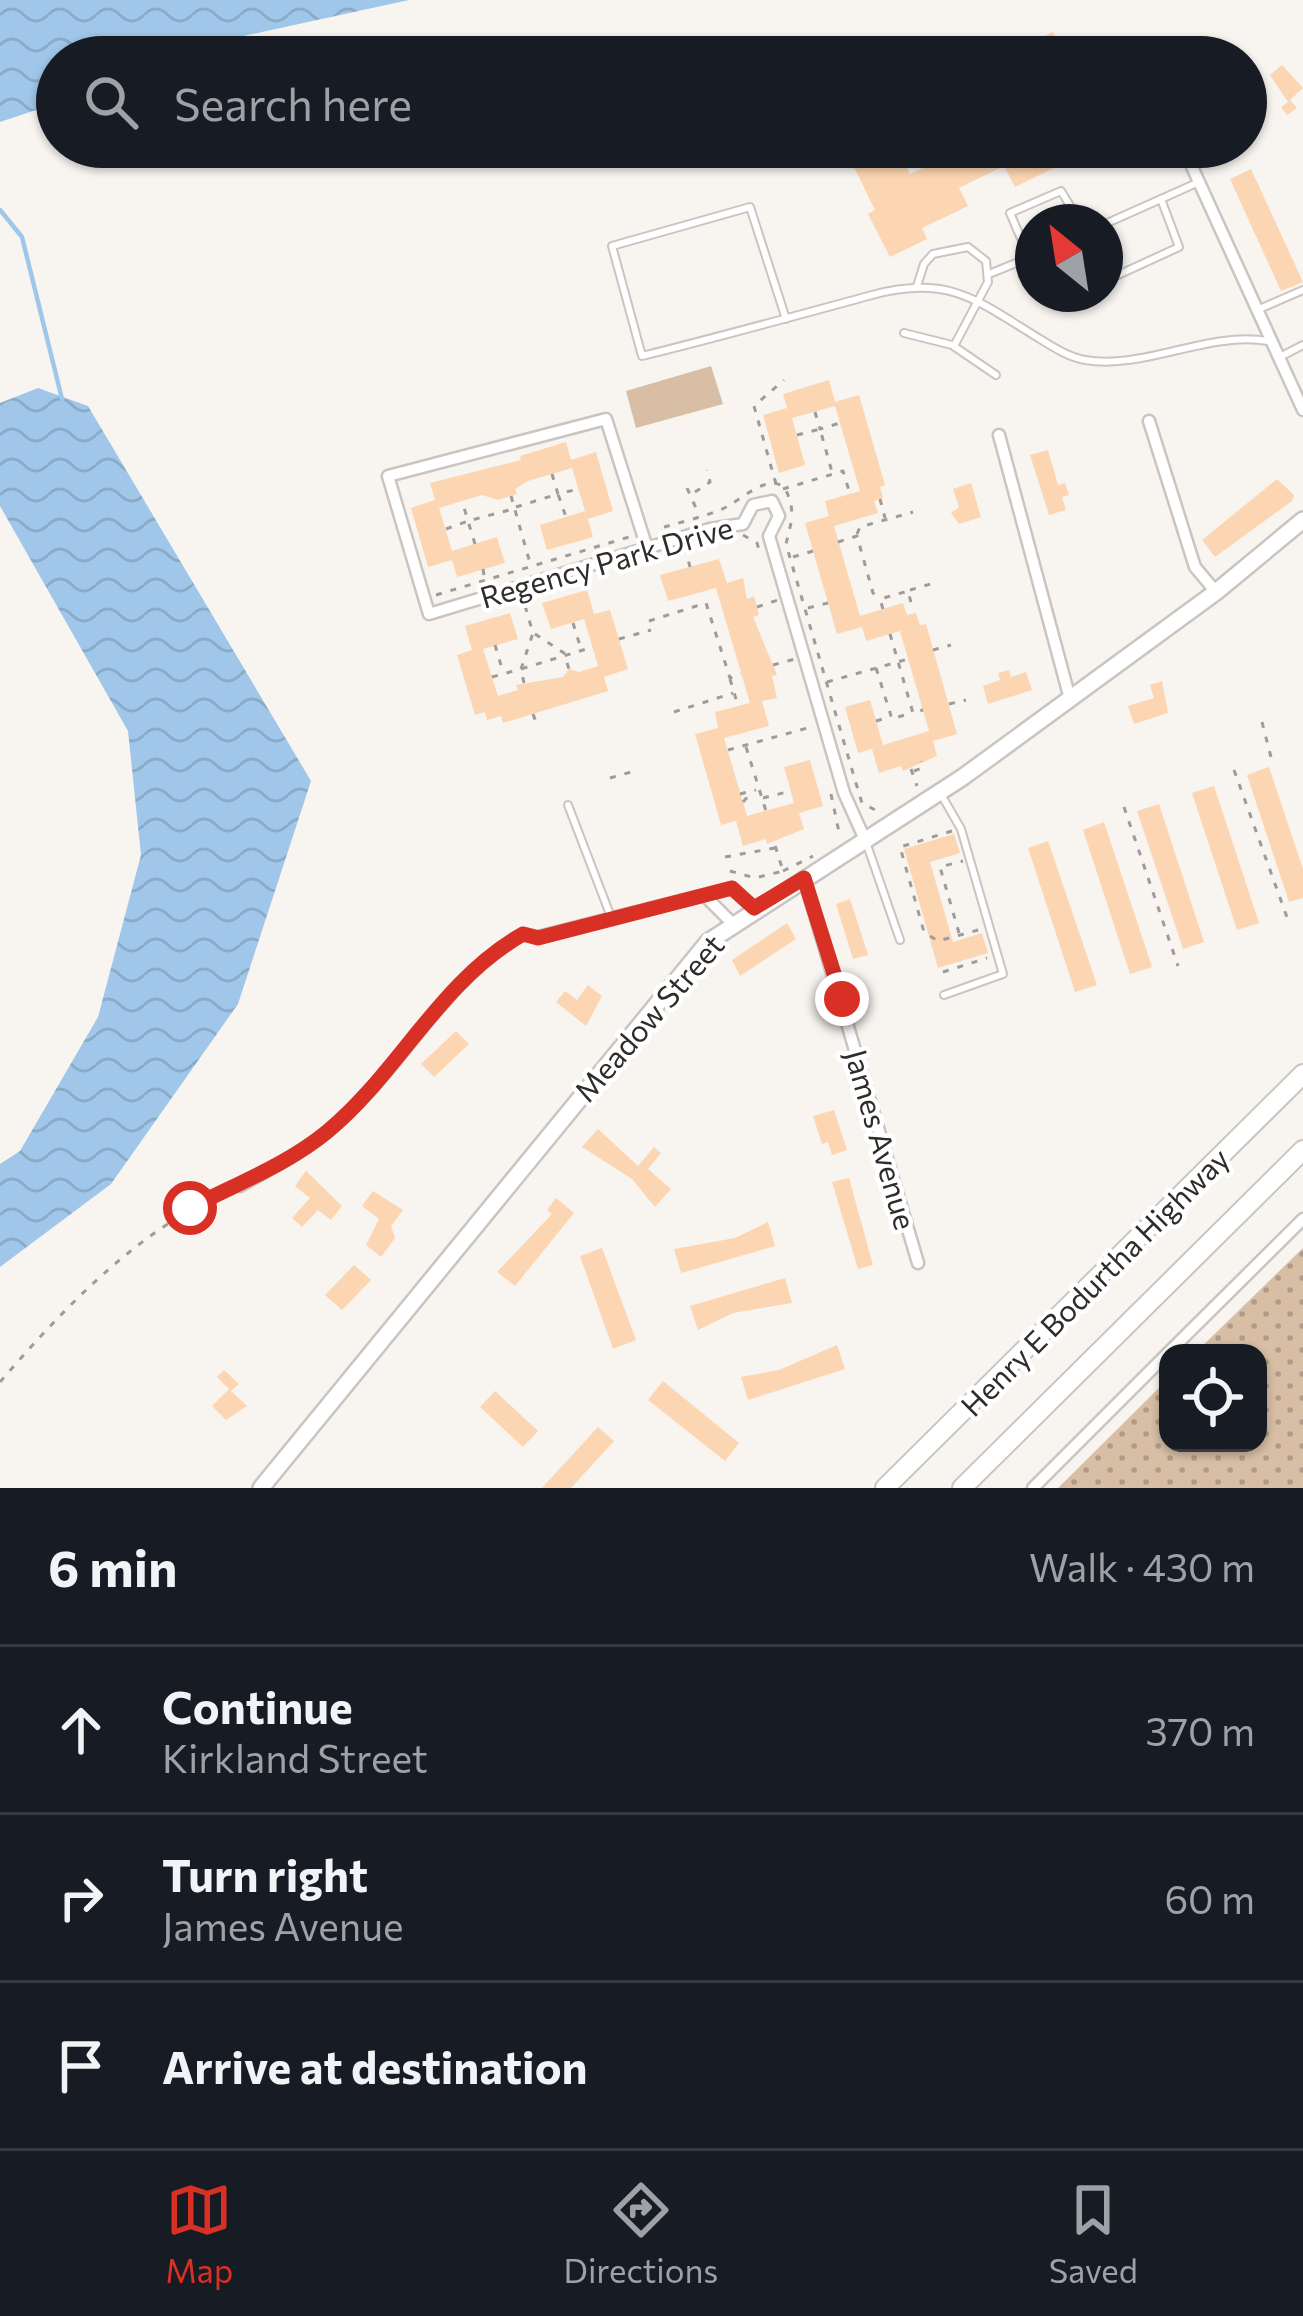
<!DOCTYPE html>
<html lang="en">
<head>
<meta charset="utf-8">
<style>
  body { margin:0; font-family:Commissioner,sans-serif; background:#242831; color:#f1f3f6 }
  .controls { position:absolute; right:36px; bottom:36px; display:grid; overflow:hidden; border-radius:24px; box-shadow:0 3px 9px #0004 }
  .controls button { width:108px; height:108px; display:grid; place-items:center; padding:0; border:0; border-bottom:3px solid #363941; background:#171b24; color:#f1f3f6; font:60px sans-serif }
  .compass { position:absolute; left:1015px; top:204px; width:108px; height:108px; border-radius:50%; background:#171b24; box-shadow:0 3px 9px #0004; rotate:330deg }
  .stop { position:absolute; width:36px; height:36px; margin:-27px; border:9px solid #d93025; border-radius:50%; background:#fff }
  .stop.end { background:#d93025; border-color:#fff; box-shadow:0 3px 12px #0008 }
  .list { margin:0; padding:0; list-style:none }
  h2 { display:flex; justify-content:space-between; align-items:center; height:156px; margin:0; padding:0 48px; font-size:51px }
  h2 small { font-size:39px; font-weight:400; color:#9ea1a6 }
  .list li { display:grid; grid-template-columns:78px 1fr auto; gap:36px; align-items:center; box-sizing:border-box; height:168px; padding:0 48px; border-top:3px solid #363941 }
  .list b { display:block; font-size:45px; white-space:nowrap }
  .list p { margin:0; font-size:39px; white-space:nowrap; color:#9ea1a6 }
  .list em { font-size:39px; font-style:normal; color:#9ea1a6 }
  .icon { flex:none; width:66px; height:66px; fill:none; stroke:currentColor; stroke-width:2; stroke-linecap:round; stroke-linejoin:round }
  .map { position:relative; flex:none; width:1303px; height:1488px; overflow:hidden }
  .search { position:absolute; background:#171b24; box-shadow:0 3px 9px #0004; left:36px; right:36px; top:36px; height:132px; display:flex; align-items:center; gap:30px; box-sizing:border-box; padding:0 42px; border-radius:66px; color:#9ea1a6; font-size:45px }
  .sheet { height:660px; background:#171b24 }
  nav { display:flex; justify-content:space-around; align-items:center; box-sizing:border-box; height:168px; border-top:3px solid #363941; background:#171b24; font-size:33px; color:#9ea1a6 }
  nav a { display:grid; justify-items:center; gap:6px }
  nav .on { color:#d93025 }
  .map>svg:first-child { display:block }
  .park { fill:url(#park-dots) }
  .pitch { fill:#d7bea5 }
  .water { fill:url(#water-waves) }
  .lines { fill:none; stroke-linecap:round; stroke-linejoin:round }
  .stream { stroke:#a0c7e9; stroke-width:4.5 }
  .building { fill:#fcd6b2 }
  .lane-casing { stroke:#cac5c1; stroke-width:10 }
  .street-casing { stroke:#cac5c1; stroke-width:15 }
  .secondary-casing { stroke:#cac5c1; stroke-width:20 }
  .highway-casing { stroke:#cac5c1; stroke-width:22 }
  .path { stroke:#9e9b98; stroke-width:3; stroke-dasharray:6 9; stroke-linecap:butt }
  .lane { stroke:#fff; stroke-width:6 }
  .street { stroke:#fff; stroke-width:10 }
  .secondary { stroke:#fff; stroke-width:15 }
  .highway { stroke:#fff; stroke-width:18 }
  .route { stroke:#d93025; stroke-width:15 }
  .labels { text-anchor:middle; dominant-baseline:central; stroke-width:9; stroke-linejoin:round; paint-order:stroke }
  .street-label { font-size:30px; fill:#2f2d2b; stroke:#fff }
</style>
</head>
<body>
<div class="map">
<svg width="1303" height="1488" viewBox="0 0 1303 1488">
  <defs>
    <pattern id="park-dots" width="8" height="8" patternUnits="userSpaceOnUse" patternTransform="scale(3)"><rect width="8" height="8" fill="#d7bea5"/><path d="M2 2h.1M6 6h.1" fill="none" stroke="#af9b87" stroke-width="1.8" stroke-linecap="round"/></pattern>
    <pattern id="water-waves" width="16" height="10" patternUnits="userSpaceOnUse" patternTransform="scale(3)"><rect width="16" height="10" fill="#a0c7e9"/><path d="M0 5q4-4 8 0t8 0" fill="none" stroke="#8aabc8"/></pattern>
  </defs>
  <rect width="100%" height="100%" fill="#f8f4f0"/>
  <path class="park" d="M 1303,1248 L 1303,1488 L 1058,1488 L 1168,1379 L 1168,1443 L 1258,1443 L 1258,1353 L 1195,1353 Z"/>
  <path class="pitch" d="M 711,366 L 723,404 L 636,428 L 626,391 Z"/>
  <g class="water">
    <path d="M 0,0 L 409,0 L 198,46 L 171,57 L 57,57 L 57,103 L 0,122 Z"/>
    <path d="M 38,388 L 88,406 L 311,781 L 238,1004 L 111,1184 L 0,1267 L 0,1164 L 20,1151 L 98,1017 L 141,855 L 128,731 L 0,506 L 0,403 Z"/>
  </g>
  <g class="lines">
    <path class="stream" d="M 0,210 L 22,237 L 62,399"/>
  </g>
  <g class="building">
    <path d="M 1053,32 L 1064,57 L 998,57 Z"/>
    <path d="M 1282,65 L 1303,88 L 1290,100 L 1297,108 L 1287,115 L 1281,107 L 1288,102 L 1270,75 Z"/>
    <path d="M 851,147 L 897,147 L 910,174 L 944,158 L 939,147 L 1097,147 L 1015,187 L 1004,166 L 959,188 L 968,206 L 922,228 L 927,239 L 890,257 L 868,214 L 875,210 L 854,167 L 860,164 Z"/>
    <path d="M 1251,169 L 1303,282 L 1281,291 L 1230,179 Z"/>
    <path d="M 829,380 L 835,402 L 859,395 L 885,485 L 880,487 L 883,498 L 874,501 L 878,513 L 834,526 L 860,616 L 903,603 L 907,615 L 916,613 L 920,625 L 926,624 L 957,734 L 933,741 L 937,756 L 903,771 L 901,766 L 879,773 L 872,749 L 858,753 L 845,707 L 870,700 L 883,745 L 929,731 L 900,631 L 866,641 L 862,627 L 837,634 L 805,523 L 829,516 L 825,501 L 860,491 L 835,406 L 792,418 L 805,465 L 779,473 L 763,415 L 787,408 L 783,394 Z"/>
    <path d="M 566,442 L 571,460 L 596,452 L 613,511 L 588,519 L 593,537 L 547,550 L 540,525 L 585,511 L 572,468 L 528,481 L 515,489 L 517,494 L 498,500 L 482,495 L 439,508 L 452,551 L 497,537 L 505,563 L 457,577 L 452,560 L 428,567 L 411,508 L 435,500 L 430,483 L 521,460 L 520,456 Z"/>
    <path d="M 1048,450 L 1058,485 L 1065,483 L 1069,495 L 1062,497 L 1066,510 L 1049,515 L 1030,455 Z"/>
    <path d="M 1277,479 L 1294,495 L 1292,501 L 1215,557 L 1202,540 Z"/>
    <path d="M 971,483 L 981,517 L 959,524 L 951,513 L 959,507 L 953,489 Z"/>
    <path d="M 719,559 L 727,583 L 743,578 L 747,599 L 754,596 L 759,615 L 753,617 L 777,675 L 772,676 L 777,698 L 762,701 L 769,726 L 724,738 L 747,816 L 794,803 L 784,767 L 810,760 L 823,806 L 799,813 L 804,829 L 767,844 L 766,839 L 743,846 L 736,821 L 721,825 L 695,734 L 718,728 L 715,712 L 750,703 L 716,588 L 668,601 L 660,575 Z"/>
    <path d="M 587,590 L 594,614 L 610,610 L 628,669 L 604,677 L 608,691 L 503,723 L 501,716 L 487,720 L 485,712 L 475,715 L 457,655 L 472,650 L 465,626 L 510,613 L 518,639 L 483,649 L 498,696 L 518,690 L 516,685 L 563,677 L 569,669 L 579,672 L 598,666 L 584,619 L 551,629 L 542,603 Z"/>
    <path d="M 1009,670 L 1011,677 L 1026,672 L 1032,690 L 988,704 L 983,686 L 1000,680 L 998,673 Z"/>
    <path d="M 1162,681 L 1168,713 L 1134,724 L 1128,706 L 1154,698 L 1150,685 Z"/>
    <path d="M 1269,767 L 1303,869 L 1303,898 L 1289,902 L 1247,775 Z"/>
    <path d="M 1214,786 L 1259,923 L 1237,930 L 1192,793 Z"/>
    <path d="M 1159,804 L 1204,942 L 1183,949 L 1137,811 Z"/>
    <path d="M 1104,822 L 1152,967 L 1130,974 L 1083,830 Z"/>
    <path d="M 954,834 L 960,853 L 930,862 L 953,942 L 982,933 L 988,953 L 938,968 L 904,849 Z"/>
    <path d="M 1048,841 L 1097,985 L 1075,992 L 1028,848 Z"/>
    <path d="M 850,899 L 868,955 L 853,959 L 836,904 Z"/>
    <path d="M 787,923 L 796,939 L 740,976 L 732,960 Z"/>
    <path d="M 588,985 L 602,996 L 586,1026 L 556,1002 L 565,991 L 577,1000 Z"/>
    <path d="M 456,1031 L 469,1044 L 434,1077 L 421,1064 Z"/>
    <path d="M 834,1110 L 847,1150 L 832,1155 L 828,1142 L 822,1144 L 813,1116 Z"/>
    <path d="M 598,1129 L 638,1166 L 654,1147 L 661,1153 L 648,1169 L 671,1189 L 655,1207 L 632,1179 L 582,1147 Z"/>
    <path d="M 306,1171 L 342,1206 L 331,1220 L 318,1210 L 302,1227 L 292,1218 L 310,1198 L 295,1186 Z"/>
    <path d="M 849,1178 L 873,1265 L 858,1269 L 832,1182 Z"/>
    <path d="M 373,1191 L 403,1210 L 391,1226 L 395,1238 L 381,1257 L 366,1245 L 379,1219 L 362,1206 Z"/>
    <path d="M 556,1198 L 574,1213 L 515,1286 L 497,1272 L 552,1214 L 547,1210 Z"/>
    <path d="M 768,1222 L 775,1246 L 681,1273 L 674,1249 L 735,1238 Z"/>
    <path d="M 602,1248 L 636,1340 L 613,1349 L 580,1256 Z"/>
    <path d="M 354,1265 L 371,1280 L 342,1310 L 325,1295 Z"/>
    <path d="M 785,1278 L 792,1303 L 733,1313 L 698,1330 L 690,1306 Z"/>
    <path d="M 837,1345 L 845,1369 L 748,1400 L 741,1377 L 779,1370 Z"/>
    <path d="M 224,1370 L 239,1384 L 231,1391 L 247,1406 L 226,1420 L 212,1406 L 229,1389 L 217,1377 Z"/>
    <path d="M 663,1381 L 739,1443 L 725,1461 L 648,1400 Z"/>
    <path d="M 495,1391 L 538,1431 L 523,1447 L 480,1407 Z"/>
    <path d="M 598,1427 L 614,1441 L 571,1488 L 542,1488 Z"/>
  </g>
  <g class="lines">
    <defs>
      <g id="lane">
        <path d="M 1105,224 L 1199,182"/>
        <path d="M 1029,257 L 1010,213 L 1061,191 L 1080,222"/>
        <path d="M 989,274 L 1033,256"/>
        <path d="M 1105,281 L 1179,247 L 1161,199"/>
        <path d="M 917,286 L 924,264 L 933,254 L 968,247 L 986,261 L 988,282 L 954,346"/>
        <path d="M 1072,294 L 1077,294"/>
        <path d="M 1257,310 L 1303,290"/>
        <path d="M 786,319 L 750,207 L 612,246 L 642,356 C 719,337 795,316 872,295 C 947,275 974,298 1035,336 C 1050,345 1067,357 1085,360 C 1145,370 1206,331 1268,341"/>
        <path d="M 904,333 L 952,345 L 996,375"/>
        <path d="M 1278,358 L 1303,345"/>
        <path d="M 942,796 L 961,829 L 1003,974 L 944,995"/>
        <path d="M 568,805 L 611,917"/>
        <path d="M 866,842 L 900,940"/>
      </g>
      <g id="street">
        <path d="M 1183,147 L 1303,410"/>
        <path d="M 1149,421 L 1195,567 L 1216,592"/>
        <path d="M 999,435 L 1070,699"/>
        <path d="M 647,548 L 606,419 L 388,476 L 429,614 L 710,529 L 743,524 L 753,505 L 772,501 L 779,516 L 769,536 L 844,793 L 866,842"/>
        <path d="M 804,878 L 918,1263"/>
        <path d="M 706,897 L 732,923"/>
        <path d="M 240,1186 C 269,1169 302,1153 327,1132 C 401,1071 439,983 523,934 L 538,937 L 732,888 L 754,908"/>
        <path d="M 1168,1353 L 1303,1219"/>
        <path d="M 1033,1488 L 1168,1353"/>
      </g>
      <path id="secondary" d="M 261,1488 L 708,942 L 963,777 L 1216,592 L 1303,520"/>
      <g id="highway">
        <path d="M 885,1488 L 1303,1074"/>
        <path d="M 962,1488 L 1303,1150"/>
      </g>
    </defs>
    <use href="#lane" class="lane-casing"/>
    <use href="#street" class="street-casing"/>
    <use href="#secondary" class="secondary-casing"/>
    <use href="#highway" class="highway-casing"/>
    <g class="path">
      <path d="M 815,412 L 820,429 L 840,423"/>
      <path d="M 797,435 L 820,429 L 832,472"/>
      <path d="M 552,474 L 558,494 L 578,489"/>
      <path d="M 776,484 L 754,406 L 784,380"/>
      <path d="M 687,488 L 699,515"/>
      <path d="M 783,489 L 843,471 L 850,494"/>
      <path d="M 695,492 L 710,482 L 707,470"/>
      <path d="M 511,496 L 530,563"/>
      <path d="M 880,499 L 885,518"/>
      <path d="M 516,507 L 558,494 L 566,517"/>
      <path d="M 791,523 L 786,544 L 855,780 L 862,803 L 879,812"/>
      <path d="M 664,527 C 682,522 702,517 720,510 C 742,502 786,452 792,513"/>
      <path d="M 446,529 L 468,521 L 462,501"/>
      <path d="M 857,534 L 860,527 L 913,512"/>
      <path d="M 743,535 L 757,543 L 760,553"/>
      <path d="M 838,542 L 857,536 L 873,593 L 880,599"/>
      <path d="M 475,544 L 468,521 L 513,509"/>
      <path d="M 685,547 L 690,567"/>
      <path d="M 793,557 L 813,551"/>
      <path d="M 483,569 L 485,582"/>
      <path d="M 910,590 L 934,583"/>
      <path d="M 436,595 L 629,537"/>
      <path d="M 757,607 L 778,600"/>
      <path d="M 808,608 L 828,603"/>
      <path d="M 883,609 L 880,599 L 908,591 L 913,610"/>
      <path d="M 649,621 L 706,603 L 730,678 L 741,674"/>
      <path d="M 573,623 L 581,649"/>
      <path d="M 535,634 L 564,653 L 569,669"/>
      <path d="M 890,634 L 913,713 L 923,710"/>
      <path d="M 619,639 L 651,630"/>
      <path d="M 495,645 L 503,672"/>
      <path d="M 933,650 L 951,645"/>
      <path d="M 773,665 L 795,659"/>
      <path d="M 876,668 L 892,719 L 911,713"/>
      <path d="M 492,677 L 521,669 L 533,633 L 523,599"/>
      <path d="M 730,679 L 738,706"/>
      <path d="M 827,682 L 908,659"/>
      <path d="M 524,683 L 521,669 L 593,647"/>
      <path d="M 949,704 L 966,700"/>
      <path d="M 674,712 L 733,693"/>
      <path d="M 533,714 L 538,727"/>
      <path d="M 876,721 L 889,717"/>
      <path d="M 1262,722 L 1271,757"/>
      <path d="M 746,747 L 766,811"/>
      <path d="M 728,750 L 811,727"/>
      <path d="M 911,769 L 917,786"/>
      <path d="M 1234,770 L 1288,920"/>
      <path d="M 914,771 L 922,768 L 921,761"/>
      <path d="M 610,778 L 638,770"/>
      <path d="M 740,794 L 756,790"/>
      <path d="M 831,794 L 840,837"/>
      <path d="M 763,798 L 791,791"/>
      <path d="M 743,802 L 751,793"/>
      <path d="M 1124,807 L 1178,966"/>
      <path d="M 952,831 L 900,847 L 924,932 L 938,941 L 982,929"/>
      <path d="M 725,857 L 775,848"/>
      <path d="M 730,871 L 755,878 L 783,871 L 774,842"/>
      <path d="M 783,871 L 813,856"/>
      <path d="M 959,933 L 940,867 L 963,861"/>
      <path d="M 943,972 L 987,958"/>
      <path d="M 0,1382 C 64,1308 140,1227 232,1190"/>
    </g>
    <use href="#lane" class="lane"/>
    <use href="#street" class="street"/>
    <use href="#secondary" class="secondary"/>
    <use href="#highway" class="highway"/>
  </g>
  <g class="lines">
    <path class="route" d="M 190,1208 C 236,1184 287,1165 328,1131 C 400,1071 439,982 523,934 L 538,938 L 732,888 L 754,908 L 804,878 L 842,999"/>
  </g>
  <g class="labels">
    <g class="street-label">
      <text transform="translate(606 561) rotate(-16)">Regency Park Drive</text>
      <text transform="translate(648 1017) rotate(-49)">Meadow Street</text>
      <text transform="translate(882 1139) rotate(74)">James Avenue</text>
      <text transform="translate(1094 1281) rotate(-45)">Henry E Bodurtha Highway</text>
    </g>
  </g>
</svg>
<div class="controls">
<button><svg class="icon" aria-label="locate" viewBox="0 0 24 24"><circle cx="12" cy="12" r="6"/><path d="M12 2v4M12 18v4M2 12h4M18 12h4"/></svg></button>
</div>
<svg class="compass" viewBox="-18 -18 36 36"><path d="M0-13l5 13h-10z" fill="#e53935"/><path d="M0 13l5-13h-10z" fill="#9ea1a6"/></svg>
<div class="stop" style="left:190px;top:1208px"></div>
<div class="stop end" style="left:842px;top:999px"></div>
<div class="search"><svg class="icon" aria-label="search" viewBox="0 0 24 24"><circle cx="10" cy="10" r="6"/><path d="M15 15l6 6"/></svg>Search here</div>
</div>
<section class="sheet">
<h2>6 min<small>Walk · 430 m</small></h2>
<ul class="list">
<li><svg class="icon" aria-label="ahead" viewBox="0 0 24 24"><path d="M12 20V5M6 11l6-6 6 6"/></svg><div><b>Continue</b><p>Kirkland Street</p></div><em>370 m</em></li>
<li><svg class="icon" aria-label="right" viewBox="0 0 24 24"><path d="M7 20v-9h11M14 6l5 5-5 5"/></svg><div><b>Turn right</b><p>James Avenue</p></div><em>60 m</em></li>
<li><svg class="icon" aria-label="arrive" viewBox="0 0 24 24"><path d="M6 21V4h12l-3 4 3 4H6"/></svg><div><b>Arrive at destination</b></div></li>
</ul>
</section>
<nav>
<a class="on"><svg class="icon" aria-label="map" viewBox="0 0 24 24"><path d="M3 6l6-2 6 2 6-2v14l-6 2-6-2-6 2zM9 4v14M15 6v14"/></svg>Map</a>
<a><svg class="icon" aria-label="directions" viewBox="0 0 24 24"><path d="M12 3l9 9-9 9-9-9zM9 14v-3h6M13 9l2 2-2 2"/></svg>Directions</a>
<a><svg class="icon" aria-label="saved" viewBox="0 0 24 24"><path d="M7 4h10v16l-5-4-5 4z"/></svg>Saved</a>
</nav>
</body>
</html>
